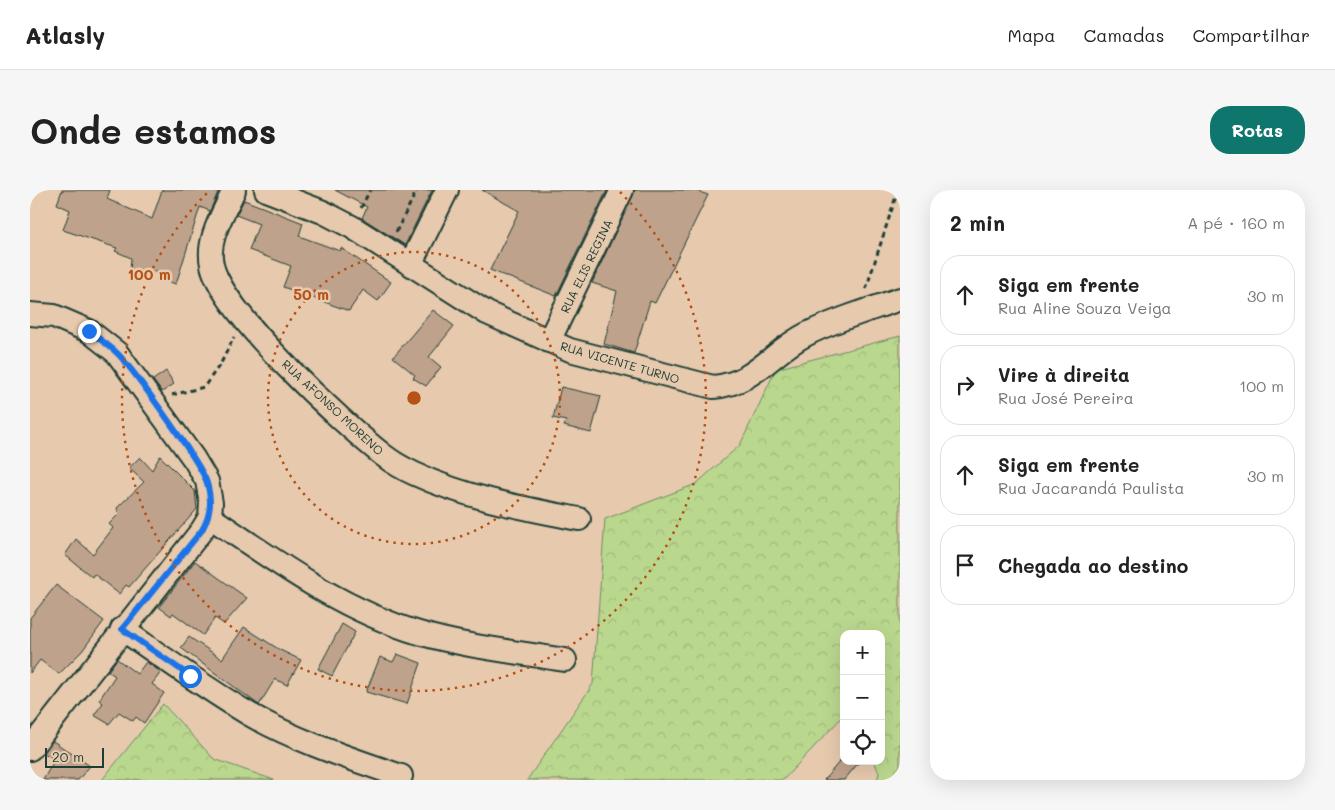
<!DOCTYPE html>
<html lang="pt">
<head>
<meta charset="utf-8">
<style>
  body { margin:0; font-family:Mali,sans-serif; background:#f6f6f6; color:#222 }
  .controls { position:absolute; right:15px; bottom:15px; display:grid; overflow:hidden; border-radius:10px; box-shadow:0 5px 20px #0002 }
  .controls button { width:45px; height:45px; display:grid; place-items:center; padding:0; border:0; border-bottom:1px solid #e0e0e0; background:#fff; color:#222; font:25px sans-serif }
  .scale { position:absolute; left:15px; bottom:12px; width:59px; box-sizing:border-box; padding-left:5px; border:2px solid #1f3d34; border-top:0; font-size:14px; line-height:18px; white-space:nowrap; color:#1f3d34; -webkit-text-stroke:4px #e7caae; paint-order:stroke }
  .stop { position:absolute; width:15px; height:15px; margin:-11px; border:4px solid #1a73e8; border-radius:50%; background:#fff }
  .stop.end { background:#1a73e8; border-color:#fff; box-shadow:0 1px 5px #0008 }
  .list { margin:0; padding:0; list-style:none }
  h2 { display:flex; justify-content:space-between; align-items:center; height:65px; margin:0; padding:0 20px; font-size:21px }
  h2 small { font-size:16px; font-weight:400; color:#767676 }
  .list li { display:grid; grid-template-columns:32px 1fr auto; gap:15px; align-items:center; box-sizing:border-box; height:80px; margin:0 10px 10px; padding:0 10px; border:1px solid #e0e0e0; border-radius:20px }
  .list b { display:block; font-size:19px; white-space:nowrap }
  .list p { margin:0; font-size:16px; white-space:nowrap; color:#767676 }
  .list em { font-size:16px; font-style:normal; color:#767676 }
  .icon { flex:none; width:28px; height:28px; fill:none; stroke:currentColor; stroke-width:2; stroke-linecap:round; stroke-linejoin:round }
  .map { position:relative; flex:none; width:870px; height:590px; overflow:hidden; border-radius:20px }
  header { display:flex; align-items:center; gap:30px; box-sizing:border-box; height:70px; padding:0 25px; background:#fff; border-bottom:1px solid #e0e0e0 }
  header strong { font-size:24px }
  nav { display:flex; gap:28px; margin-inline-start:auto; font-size:18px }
  .intro { display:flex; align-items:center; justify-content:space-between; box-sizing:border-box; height:120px; padding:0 30px }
  h1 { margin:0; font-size:35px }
  .button { padding:12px 22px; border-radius:20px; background:#0f766e; color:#fff; font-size:18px; font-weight:700 }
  main { display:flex; gap:30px; padding:0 30px }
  aside { flex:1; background:#fff; border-radius:20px; box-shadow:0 5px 20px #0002 }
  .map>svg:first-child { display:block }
  .forest { fill:url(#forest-crowns); stroke:#6c8a61 }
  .building { fill:#bfa28c; stroke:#1f3d34 }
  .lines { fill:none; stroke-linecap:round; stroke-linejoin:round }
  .minor-casing { stroke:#1f3d34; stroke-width:26 }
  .path { stroke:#1f3d34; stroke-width:3; stroke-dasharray:5 4; stroke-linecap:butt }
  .minor { stroke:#e7caae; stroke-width:22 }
  .route { stroke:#1a73e8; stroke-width:6 }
  .ring { fill:none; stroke:#b65216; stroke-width:2.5; stroke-dasharray:2.5 5 }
  .labels { text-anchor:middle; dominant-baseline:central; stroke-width:5; stroke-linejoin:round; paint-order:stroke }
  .street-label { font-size:12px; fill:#1f3d34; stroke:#e7caae }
  .centre { fill:#b65216; stroke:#e7caae; stroke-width:2.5 }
  .ring-label { font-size:15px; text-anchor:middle; font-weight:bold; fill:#b65216; stroke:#e7caae; stroke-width:5; stroke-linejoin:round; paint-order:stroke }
</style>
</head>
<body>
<header>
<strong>Atlasly</strong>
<nav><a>Mapa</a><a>Camadas</a><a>Compartilhar</a></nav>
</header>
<div class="intro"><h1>Onde estamos</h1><a class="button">Rotas</a></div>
<main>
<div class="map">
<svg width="870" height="590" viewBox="0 0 870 590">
  <defs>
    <pattern id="forest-crowns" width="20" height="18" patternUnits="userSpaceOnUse" patternTransform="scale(1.25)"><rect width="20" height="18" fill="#bad78e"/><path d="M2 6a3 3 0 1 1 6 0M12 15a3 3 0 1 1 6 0" fill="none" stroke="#9fb97b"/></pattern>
  </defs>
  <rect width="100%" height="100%" fill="#e7caae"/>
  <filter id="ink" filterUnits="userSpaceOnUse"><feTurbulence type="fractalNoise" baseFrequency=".02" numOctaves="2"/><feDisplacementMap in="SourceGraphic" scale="10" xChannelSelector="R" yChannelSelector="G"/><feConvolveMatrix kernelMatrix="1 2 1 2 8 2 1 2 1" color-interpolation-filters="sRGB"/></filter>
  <g filter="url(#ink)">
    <g class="forest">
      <path d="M 870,146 L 870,590 L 847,590 L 849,583 L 844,571 L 851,571 L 851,444 L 814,444 L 814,525 L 753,590 L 497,590 L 563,494 L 575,329 L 666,294 L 710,255 L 746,179 Z"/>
      <path d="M 133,514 L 184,569 L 244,590 L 72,590 Z"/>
    </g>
    <g class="building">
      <path d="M 32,0 L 80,0 L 77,9 L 122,29 L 132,0 L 181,0 L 188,2 L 180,21 L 170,17 L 146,94 L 129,89 L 131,82 L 100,81 L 101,68 L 85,61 L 87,58 L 33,40 L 40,20 L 27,14 Z"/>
      <path d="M 305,0 L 402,0 L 375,55 L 332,28 L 337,17 Z"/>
      <path d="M 452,0 L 577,0 L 526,106 L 460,80 L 489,21 Z"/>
      <path d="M 605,0 L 664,0 L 678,5 L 625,113 L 620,111 L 604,163 L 574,154 L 587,101 L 562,93 Z"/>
      <path d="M 214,10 L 273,33 L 269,46 L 310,61 L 311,58 L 361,92 L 348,111 L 333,100 L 319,121 L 253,97 L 261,76 L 219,60 L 229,34 L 206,25 Z"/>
      <path d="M 403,120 L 424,136 L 399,167 L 411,177 L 396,196 L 383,188 L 385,185 L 363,167 Z"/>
      <path d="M 136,181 L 144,194 L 132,202 L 123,190 Z"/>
      <path d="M 531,197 L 571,206 L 561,243 L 534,236 L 536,231 L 523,228 Z"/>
      <path d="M 130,266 L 165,301 L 167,319 L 99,397 L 96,395 L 89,404 L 64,384 L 62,387 L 35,365 L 46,349 L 63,364 L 83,338 L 79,334 L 89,324 L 87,318 L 114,292 L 99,278 L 110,267 L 122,280 Z"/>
      <path d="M 165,371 L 217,408 L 194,434 L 185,428 L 173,445 L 143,423 L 141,426 L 129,417 Z"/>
      <path d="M 26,395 L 74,431 L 52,461 L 29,484 L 10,470 L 0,483 L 0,428 Z"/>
      <path d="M 312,434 L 325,442 L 302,486 L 288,479 Z"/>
      <path d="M 214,437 L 250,460 L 271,470 L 257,495 L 245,489 L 229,515 L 151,458 L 159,447 L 192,469 Z"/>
      <path d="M 367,464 L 391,473 L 377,514 L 336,502 L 350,467 L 363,472 Z"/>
      <path d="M 87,469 L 107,484 L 116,472 L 131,482 L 122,494 L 134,503 L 114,533 L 106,527 L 103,531 L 89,522 L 79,534 L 64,525 L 73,513 L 69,510 L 85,486 L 78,481 Z"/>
      <path d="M 23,551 L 60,576 L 48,590 L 13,590 L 25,569 L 14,563 Z"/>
      <path d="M 810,571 L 830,571 L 814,590 L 794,590 Z"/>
    </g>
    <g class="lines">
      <defs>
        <g id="minor">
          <path d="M 204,0 C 194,23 176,49 182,75 C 192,122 312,233 353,265 C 362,272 374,279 385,284 C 437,308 493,318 549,329"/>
          <path d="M 236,0 L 293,22 L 322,37 L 457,123 L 540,160 L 683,197 C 725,194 742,161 777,144 C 807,129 839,120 870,109"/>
          <path d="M 381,73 L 417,0"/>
          <path d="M 0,124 L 24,126 L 59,141 L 87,163 L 164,269 L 177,291 L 181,313 L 180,327 L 172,340 L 0,559"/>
          <path d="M 519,151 L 592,0"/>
          <path d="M 180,327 C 245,371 312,420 389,443 C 436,457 487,462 535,470"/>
          <path d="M 92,439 C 134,468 175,498 219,524 C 266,551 319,568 371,586"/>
        </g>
      </defs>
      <use href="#minor" class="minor-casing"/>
      <g class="path">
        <path d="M 331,18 L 340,0"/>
        <path d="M 366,42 L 387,0"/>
        <path d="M 836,99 L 868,0"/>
        <path d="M 142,205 L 174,197 L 191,173 L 204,147"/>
      </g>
      <use href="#minor" class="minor"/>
    </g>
  </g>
  <g class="lines" filter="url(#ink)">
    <path class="route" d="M 59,141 C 68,148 77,154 86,162 C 101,176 172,275 177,293 C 182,311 181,324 172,340 L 92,439 L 160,486"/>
  </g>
  <g class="ring">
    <circle cx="384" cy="208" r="146"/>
    <path d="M590 2A292 292 0 1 1 178 2"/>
  </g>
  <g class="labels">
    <g class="street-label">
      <text transform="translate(556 76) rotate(-64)">RUA ELIS REGINA</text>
      <text transform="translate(590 172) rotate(16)">RUA VICENTE TURNO</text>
      <text transform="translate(303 217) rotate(43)">RUA AFONSO MORENO</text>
    </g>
  </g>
  <circle cx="384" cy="208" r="8" class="centre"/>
  <g class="ring-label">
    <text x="119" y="90">100 m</text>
    <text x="281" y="110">50 m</text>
  </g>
</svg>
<div class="controls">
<button>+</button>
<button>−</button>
<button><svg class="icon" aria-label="locate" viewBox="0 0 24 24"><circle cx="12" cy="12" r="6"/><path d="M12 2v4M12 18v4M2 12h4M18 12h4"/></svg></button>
</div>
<div class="scale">20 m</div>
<div class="stop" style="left:160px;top:486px"></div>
<div class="stop end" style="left:59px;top:141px"></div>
</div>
<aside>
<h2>2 min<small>A pé · 160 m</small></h2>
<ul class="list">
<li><svg class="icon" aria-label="ahead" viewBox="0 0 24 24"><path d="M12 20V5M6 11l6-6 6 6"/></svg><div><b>Siga em frente</b><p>Rua Aline Souza Veiga</p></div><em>30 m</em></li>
<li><svg class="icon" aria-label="right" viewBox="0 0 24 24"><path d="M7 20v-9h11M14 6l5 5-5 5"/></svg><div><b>Vire à direita</b><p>Rua José Pereira</p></div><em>100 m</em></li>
<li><svg class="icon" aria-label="ahead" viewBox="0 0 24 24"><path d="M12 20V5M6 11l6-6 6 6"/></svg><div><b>Siga em frente</b><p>Rua Jacarandá Paulista</p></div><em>30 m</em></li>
<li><svg class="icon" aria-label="arrive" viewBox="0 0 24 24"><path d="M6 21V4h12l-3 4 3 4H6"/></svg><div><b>Chegada ao destino</b></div></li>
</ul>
</aside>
</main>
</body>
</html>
